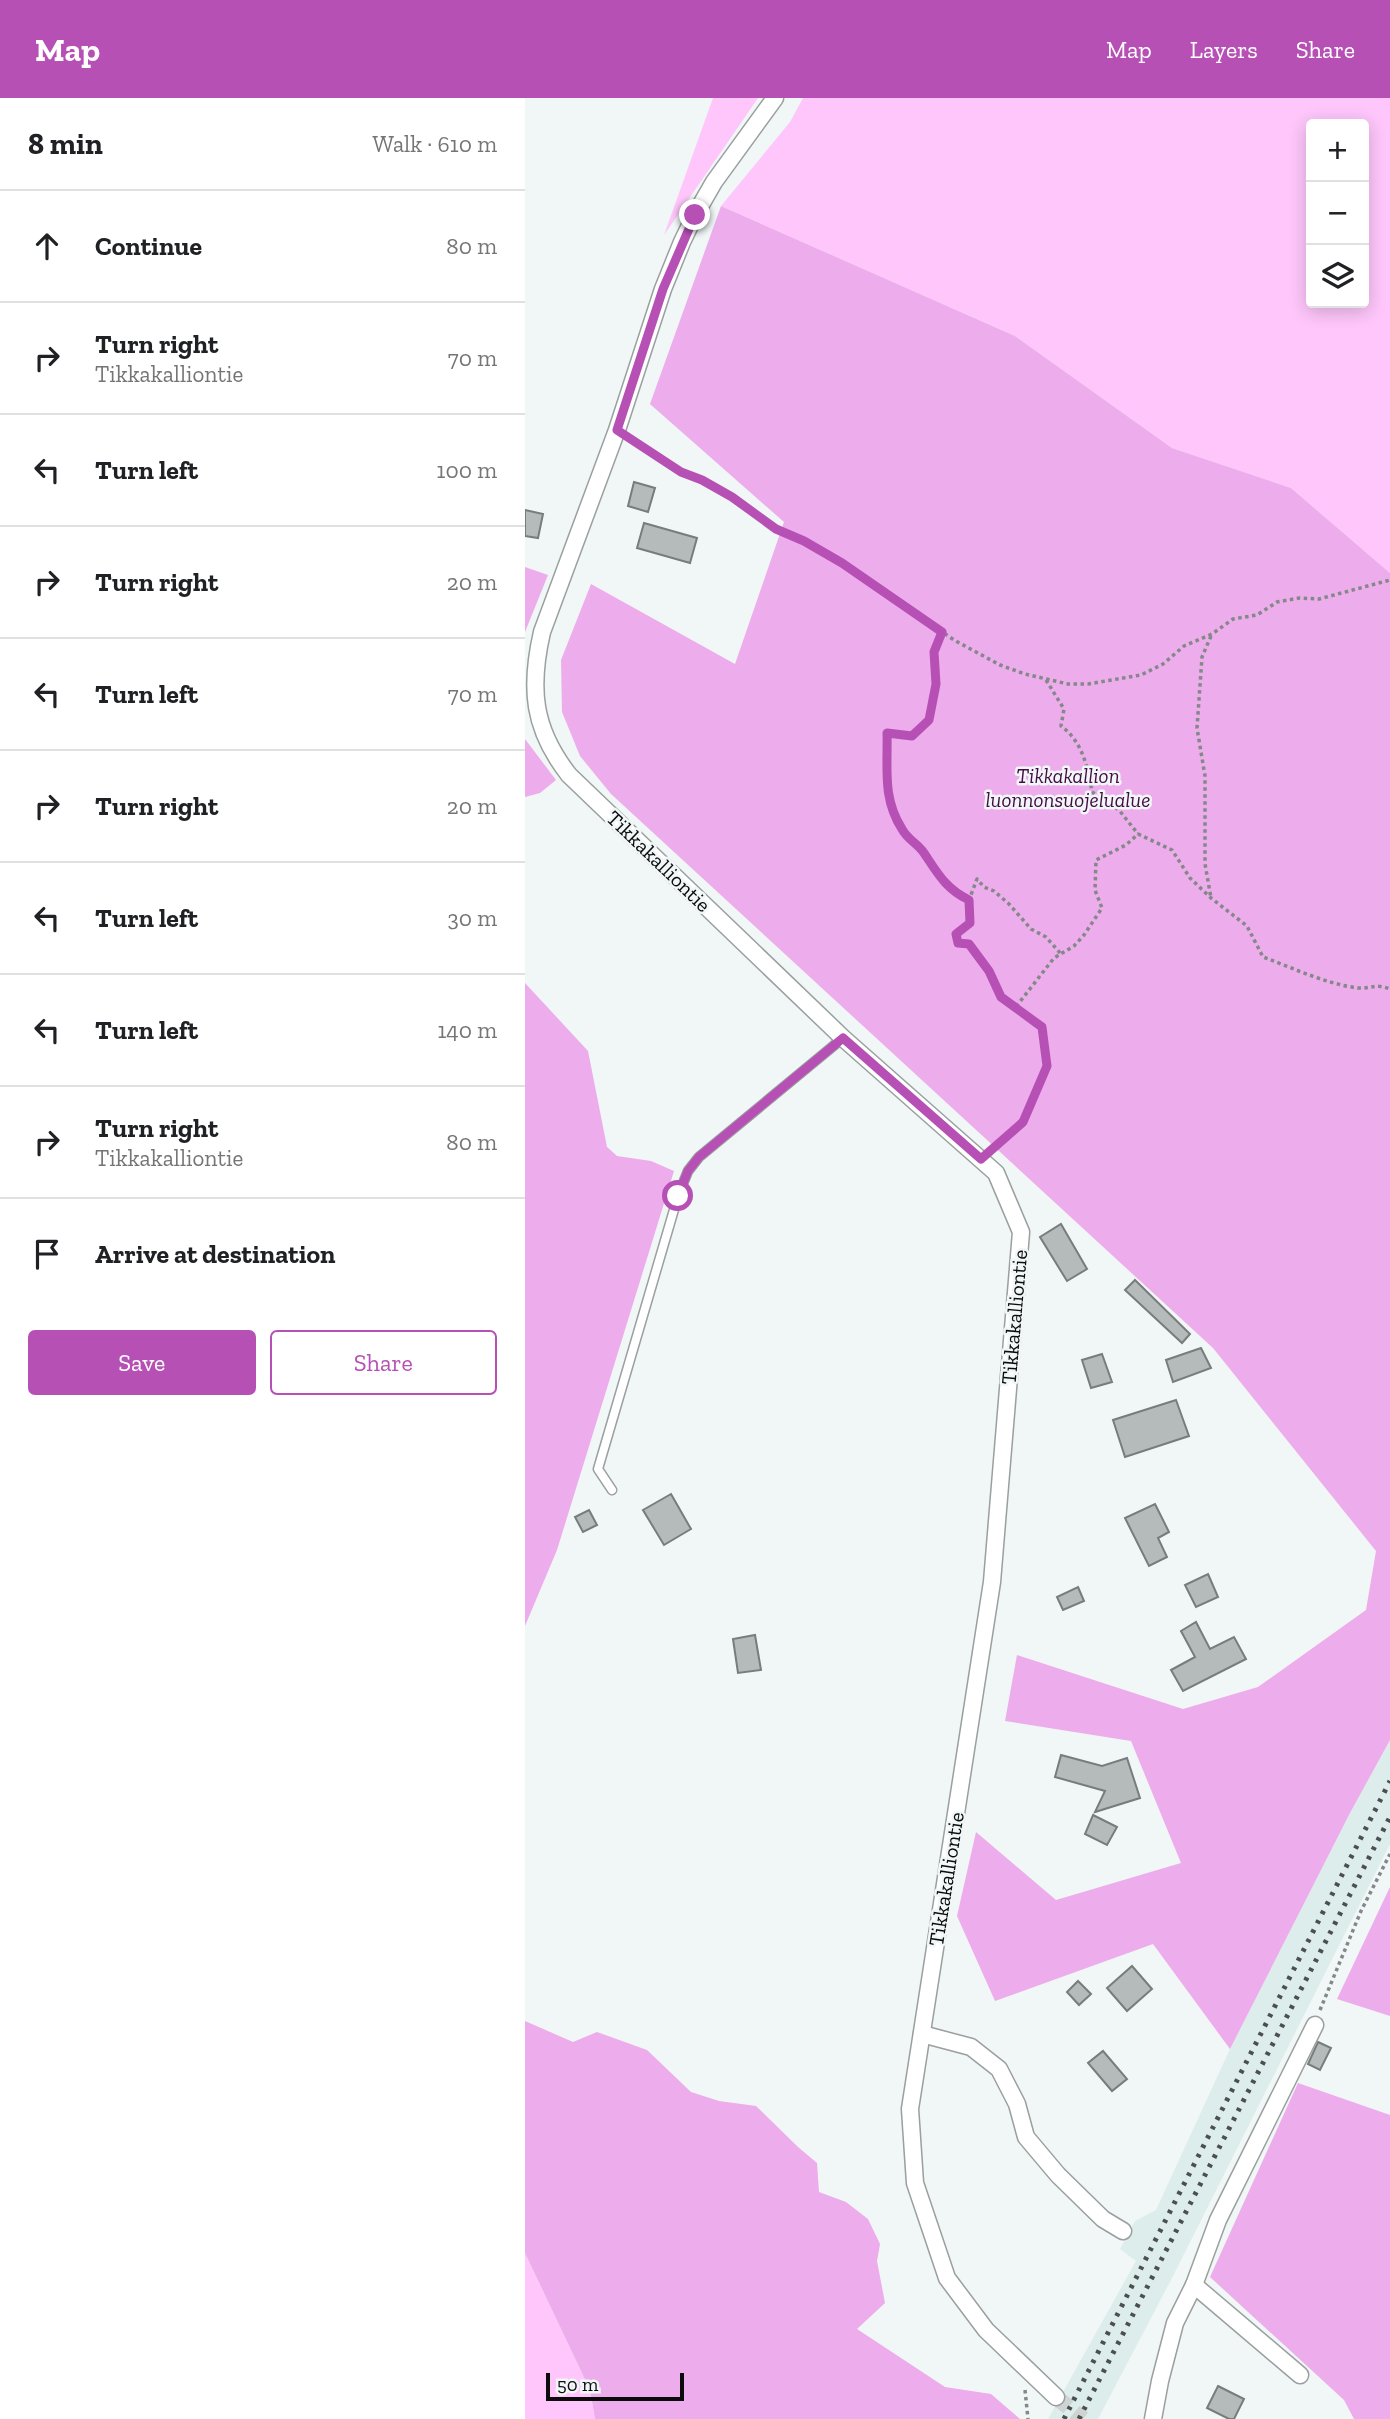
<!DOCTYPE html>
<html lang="en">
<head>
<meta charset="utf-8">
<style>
  body { margin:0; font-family:"Zilla Slab",serif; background:#f2f2f2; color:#202124 }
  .controls { position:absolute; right:21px; top:21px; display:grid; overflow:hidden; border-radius:7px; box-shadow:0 4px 18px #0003 }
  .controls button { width:63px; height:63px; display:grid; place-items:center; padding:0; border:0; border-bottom:2px solid #e0e0e0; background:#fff; color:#202124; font:35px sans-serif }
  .scale { position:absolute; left:21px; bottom:18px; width:138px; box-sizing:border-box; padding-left:7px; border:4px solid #0b0d0d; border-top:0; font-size:19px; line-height:24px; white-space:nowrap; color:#0b0d0d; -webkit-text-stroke:5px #f1f6f6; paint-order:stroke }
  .stop { position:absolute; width:21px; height:21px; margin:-16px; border:5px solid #b650b5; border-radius:50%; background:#fff }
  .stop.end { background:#b650b5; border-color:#fff; box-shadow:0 2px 7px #0008 }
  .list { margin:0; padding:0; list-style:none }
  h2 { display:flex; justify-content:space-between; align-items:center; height:91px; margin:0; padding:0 28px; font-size:30px }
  h2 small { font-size:23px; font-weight:400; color:#757577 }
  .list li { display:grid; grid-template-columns:46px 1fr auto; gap:21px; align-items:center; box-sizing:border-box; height:112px; padding:0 28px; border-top:2px solid #e0e0e0 }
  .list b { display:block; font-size:26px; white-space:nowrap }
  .list p { margin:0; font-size:23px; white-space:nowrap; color:#757577 }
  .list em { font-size:23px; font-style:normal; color:#757577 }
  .actions { display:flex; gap:14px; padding:21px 28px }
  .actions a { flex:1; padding:16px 0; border:2px solid #b650b5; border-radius:7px; text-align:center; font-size:24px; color:#b650b5 }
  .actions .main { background:#b650b5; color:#fff }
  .icon { flex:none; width:38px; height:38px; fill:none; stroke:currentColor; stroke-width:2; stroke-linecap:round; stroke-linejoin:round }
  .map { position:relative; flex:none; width:865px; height:2321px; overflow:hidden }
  header { display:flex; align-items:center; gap:42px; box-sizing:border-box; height:98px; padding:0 35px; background:#b650b5; color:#fff }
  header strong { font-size:33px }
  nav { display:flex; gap:38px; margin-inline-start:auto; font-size:24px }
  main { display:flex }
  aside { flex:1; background:#fff }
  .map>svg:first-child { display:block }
  .built { fill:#ddedeb }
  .green { fill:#fec6fb; fill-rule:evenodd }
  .forest { fill:#edaceb }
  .building { fill:#b5baba; stroke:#777d7c; stroke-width:2 }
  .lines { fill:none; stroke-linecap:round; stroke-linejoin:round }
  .minor-tunnel { stroke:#ced3d3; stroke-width:16; stroke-dasharray:16 8; stroke-linecap:butt }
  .service-casing { stroke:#9a9f9f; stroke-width:11 }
  .minor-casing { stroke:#9a9f9f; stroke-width:19 }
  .path { stroke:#848888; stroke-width:3.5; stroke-dasharray:3.5 3.5; stroke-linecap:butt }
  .service { stroke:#fff; stroke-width:8 }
  .minor { stroke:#fff; stroke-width:16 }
  .rail { stroke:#4c4f4f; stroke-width:5; stroke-dasharray:3.5 7; stroke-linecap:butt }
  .route { stroke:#b650b5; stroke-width:9 }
  .labels { text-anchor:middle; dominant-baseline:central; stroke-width:5; stroke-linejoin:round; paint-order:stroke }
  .park-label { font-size:21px; font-style:italic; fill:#450c46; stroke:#f1f6f6 }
  .street-label { font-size:21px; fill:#0b0d0d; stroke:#f1f6f6 }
</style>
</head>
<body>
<header>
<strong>Map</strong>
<nav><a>Map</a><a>Layers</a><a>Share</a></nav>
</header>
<main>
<aside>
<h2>8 min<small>Walk · 610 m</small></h2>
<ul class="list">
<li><svg class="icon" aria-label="ahead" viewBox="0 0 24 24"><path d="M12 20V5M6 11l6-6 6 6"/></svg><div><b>Continue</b></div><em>80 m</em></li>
<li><svg class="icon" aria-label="right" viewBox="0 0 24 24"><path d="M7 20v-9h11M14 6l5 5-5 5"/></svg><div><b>Turn right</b><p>Tikkakalliontie</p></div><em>70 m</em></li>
<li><svg class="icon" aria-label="left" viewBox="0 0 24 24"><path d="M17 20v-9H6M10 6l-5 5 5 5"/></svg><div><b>Turn left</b></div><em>100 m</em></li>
<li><svg class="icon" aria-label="right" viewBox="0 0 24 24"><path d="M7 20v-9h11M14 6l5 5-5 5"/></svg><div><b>Turn right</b></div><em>20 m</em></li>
<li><svg class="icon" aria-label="left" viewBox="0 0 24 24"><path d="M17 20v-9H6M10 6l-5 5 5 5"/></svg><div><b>Turn left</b></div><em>70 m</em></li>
<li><svg class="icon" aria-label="right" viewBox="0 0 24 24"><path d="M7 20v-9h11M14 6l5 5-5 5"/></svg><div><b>Turn right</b></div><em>20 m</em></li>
<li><svg class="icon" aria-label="left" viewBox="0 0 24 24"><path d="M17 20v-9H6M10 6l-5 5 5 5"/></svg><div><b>Turn left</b></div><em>30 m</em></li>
<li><svg class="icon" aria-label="left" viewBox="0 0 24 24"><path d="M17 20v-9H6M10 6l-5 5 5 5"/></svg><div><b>Turn left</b></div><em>140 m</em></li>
<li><svg class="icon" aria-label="right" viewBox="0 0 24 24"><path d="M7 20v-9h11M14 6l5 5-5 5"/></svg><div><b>Turn right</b><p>Tikkakalliontie</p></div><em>80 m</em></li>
<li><svg class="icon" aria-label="arrive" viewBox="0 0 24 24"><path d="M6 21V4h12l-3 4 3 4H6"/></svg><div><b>Arrive at destination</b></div></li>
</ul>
<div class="actions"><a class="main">Save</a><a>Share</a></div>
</aside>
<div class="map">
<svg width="865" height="2321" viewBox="0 0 865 2321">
  <rect width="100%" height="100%" fill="#f1f6f6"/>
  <path class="built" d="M 865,1642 L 865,1746 L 647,2180 L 573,2321 L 523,2321 L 611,2163 L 595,2151 L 610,2123 L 631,2112 L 705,1951 L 825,1715 Z"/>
  <g class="green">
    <path d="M 188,0 L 233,0 L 139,137 Z"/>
    <path d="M 278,0 L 865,0 L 865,475 L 766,390 L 647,350 L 490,238 L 196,108 L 265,24 ZM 786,26 L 839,26 L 839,205 L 786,205 Z"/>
    <path d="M 0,2155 L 65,2292 L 70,2321 L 0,2321 Z"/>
  </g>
  <g class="forest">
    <path d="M 196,108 L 490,238 L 647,350 L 766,390 L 865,475 L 865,1642 L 825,1715 L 705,1951 L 628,1846 L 470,1903 L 432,1818 L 451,1734 L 531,1802 L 656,1765 L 606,1643 L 480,1623 L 492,1557 L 658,1611 L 733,1589 L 841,1512 L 851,1453 L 688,1250 L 86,696 L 55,658 L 37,614 L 36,562 L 66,486 L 210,566 L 259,424 L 125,306 Z"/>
    <path d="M 0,469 L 23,477 L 0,534 Z"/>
    <path d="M 0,641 L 31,682 L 15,695 L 0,699 Z"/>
    <path d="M 0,885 L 63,953 L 82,1049 L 92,1058 L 126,1063 L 149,1073 L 32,1452 L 0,1528 Z"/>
    <path d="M 865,1789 L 865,1918 L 812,1901 Z"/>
    <path d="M 0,1923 L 48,1944 L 72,1934 L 122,1952 L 166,1994 L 194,2003 L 231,2008 L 273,2049 L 292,2065 L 294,2094 L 321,2104 L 343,2121 L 355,2146 L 352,2163 L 360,2205 L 332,2231 L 420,2289 L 466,2296 L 495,2321 L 70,2321 L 65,2292 L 0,2155 Z"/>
    <path d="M 773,1985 L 865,2017 L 865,2321 L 829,2321 L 819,2302 L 685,2179 Z"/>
  </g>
  <g class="building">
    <path d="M 109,384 L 130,390 L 123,414 L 103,408 Z"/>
    <path d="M 0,412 L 18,416 L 13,440 L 0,438 Z"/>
    <path d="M 119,425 L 172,440 L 165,465 L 112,450 Z"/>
    <path d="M 536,1126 L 562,1171 L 542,1183 L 515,1139 Z"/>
    <path d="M 610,1182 L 665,1236 L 657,1245 L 600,1192 Z"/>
    <path d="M 676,1250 L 686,1270 L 648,1284 L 641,1262 Z"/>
    <path d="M 577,1256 L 587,1284 L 566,1290 L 557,1262 Z"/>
    <path d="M 651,1302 L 664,1338 L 600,1359 L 588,1322 Z"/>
    <path d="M 146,1396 L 166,1431 L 139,1447 L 118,1412 Z"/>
    <path d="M 630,1406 L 644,1434 L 633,1440 L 642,1459 L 624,1468 L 600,1420 Z"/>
    <path d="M 64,1412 L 72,1427 L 58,1434 L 50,1419 Z"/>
    <path d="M 683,1476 L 693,1499 L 671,1509 L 660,1487 Z"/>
    <path d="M 553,1489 L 559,1503 L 538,1512 L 532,1499 Z"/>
    <path d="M 671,1524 L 685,1551 L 709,1539 L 721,1561 L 658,1593 L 646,1572 L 670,1559 L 656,1533 Z"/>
    <path d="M 230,1537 L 236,1572 L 213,1575 L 208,1541 Z"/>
    <path d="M 536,1657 L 577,1668 L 602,1660 L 615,1700 L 570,1714 L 580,1693 L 530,1679 Z"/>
    <path d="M 568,1717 L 592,1729 L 582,1747 L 560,1736 Z"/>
    <path d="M 607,1868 L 627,1891 L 602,1913 L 582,1890 Z"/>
    <path d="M 553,1883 L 566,1896 L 554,1907 L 542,1894 Z"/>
    <path d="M 793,1944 L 806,1950 L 795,1972 L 783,1966 Z"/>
    <path d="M 578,1953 L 602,1981 L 587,1993 L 563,1965 Z"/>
    <path d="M 693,2288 L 719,2301 L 709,2321 L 704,2321 L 682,2310 Z"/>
  </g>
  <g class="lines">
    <path class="minor-tunnel" d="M 531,2299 L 558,2321"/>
    <defs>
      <path id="service" d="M 87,1392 L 73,1371 L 153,1098 L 163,1073 L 174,1059 L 318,940"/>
      <g id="minor">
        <path d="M 250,0 L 189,84 L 170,117 L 157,144 L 138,191 L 92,332 L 17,534 C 4,591 8,631 44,677 L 318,940 L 471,1075 L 496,1134 L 467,1484 L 385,2011 L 390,2085 L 422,2180 L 461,2232 L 531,2299"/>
        <path d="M 397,1936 L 446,1949 L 474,1971 L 492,2006 L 501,2039 L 533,2077 L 578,2121 L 598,2133"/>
        <path d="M 669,2187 L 775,2277"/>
        <path d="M 628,2321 L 635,2283 L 650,2225 L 669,2187 L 693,2122 L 790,1927"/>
      </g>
    </defs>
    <use href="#service" class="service-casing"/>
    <use href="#minor" class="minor-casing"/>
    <g class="path">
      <path d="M 105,341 L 156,374 L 177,382 L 207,399 L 251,431 L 279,443 L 317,465 L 429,542 L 475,567 L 500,576 L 543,586 L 563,586 L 616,577 L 638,566 L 659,548 L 687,536 L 708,521 L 732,517 L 752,504 L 774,500 L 794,501 L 865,482"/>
      <path d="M 417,534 L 409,554 L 411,586 L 404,622 L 387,638 L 362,635 C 364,669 358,701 376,731 C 382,741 393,746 399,755 C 413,776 421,791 444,802"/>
      <path d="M 686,538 L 677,559 L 672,630 L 680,678 L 680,766 L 686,800"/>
      <path d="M 521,582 L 539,611 L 536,628 C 557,643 563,669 567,694 L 594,712 L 613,736"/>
      <path d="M 490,910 L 476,899 L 464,873 L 444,846 L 433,845 L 431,836 L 445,825 L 444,802 L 452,781 L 459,789 L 469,793 L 484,806 L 506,831 L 521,839 L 536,856"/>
      <path d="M 468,1050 L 498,1024 L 522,968 L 517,929 L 490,910 L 529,860 L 549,848 L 559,837 L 577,810 L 570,792 L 571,762 L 601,747 L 613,736 L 647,752 L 665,780 L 686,800 L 722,828 L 738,859 C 768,870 801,886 833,890 C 847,891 849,885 865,891"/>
      <path d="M 795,1912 L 836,1813 L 865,1756"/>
      <path d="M 500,2292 L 503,2321"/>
    </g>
    <use href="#service" class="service"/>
    <use href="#minor" class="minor"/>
    <g class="rail">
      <path d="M 539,2321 L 865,1683"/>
      <path d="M 554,2321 L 865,1719"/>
    </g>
  </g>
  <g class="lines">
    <path class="route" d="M 153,1098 L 163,1073 L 174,1059 L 318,940 L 456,1061 L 498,1024 L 522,968 L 517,929 L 476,899 L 464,873 L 444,846 L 433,845 L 431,836 L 445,825 L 444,802 C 421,791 413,776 399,755 C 393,746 382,741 377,731 C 357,700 363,670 362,635 L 387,638 L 404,622 L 411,586 L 409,554 L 417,534 L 317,465 L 279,443 L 251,431 L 207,399 L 177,382 L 156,374 L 92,332 L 138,191 L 170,117"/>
  </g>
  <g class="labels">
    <g class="park-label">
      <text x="543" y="677">Tikkakallion<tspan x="543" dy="24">luonnonsuojelualue</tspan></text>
    </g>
    <g class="street-label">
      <text transform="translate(134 763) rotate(44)">Tikkakalliontie</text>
      <text transform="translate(489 1219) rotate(-85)">Tikkakalliontie</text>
      <text transform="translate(421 1781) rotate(-81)">Tikkakalliontie</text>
    </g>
  </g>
</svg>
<div class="controls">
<button>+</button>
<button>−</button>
<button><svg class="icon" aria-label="layers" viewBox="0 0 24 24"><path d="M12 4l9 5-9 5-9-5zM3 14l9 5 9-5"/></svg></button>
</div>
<div class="scale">50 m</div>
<div class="stop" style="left:153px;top:1098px"></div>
<div class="stop end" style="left:170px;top:117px"></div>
</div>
</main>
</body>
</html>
